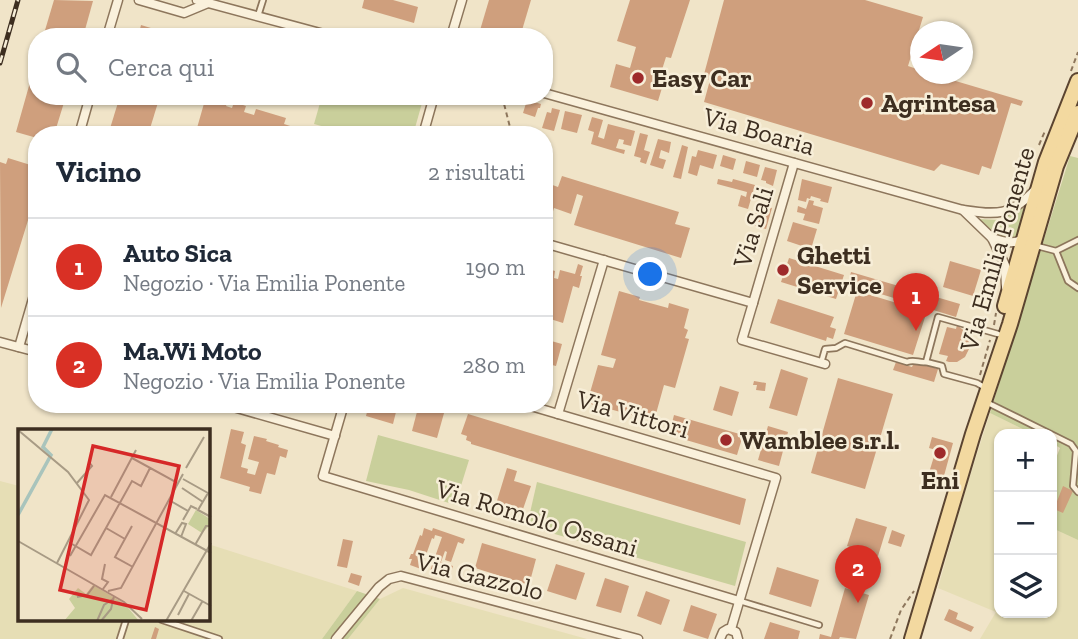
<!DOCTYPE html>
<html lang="it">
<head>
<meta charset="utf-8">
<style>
  body { margin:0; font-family:"Zilla Slab",serif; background:#f6f6f7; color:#1f2937 }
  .controls { position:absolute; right:21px; bottom:21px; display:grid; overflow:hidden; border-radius:14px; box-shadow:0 2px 5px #0004 }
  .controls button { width:63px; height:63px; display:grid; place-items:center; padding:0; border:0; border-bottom:2px solid #e0e1e3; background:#fff; color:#1f2937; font:35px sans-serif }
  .compass { position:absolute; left:910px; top:21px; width:63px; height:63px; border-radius:50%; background:#fff; box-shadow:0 2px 5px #0004; rotate:257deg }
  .you { position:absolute; left:651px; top:275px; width:24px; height:24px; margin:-18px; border:5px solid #fff; border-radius:50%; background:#1a73e8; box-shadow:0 0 0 10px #1a73e833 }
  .badge { display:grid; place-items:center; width:46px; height:46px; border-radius:50%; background:#d93025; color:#fff; font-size:23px; font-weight:700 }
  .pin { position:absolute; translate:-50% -58px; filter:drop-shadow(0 2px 4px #0008) }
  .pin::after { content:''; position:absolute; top:37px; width:24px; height:21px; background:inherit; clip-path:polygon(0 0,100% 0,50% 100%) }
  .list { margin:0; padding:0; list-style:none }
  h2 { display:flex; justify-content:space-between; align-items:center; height:91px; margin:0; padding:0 28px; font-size:30px }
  h2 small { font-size:23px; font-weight:400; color:#747a83 }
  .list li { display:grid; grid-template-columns:46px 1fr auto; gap:21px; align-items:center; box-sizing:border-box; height:98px; padding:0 28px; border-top:2px solid #e0e1e3 }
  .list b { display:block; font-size:26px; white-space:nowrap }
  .list p { margin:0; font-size:23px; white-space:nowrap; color:#747a83 }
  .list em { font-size:23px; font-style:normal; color:#747a83 }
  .icon { flex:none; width:38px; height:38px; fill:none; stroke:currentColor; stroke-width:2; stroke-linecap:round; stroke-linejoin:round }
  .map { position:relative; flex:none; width:1078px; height:639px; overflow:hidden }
  .search { position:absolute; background:#fff; box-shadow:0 2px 5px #0004; left:28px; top:28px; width:525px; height:77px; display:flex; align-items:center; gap:18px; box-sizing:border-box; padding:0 24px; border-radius:28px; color:#747a83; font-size:26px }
  .panel { position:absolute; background:#fff; box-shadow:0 2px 5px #0004; left:28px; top:126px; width:525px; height:287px; border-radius:28px }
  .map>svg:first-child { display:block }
  .farmland { fill:#e6deb5 }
  .green { fill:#c9cf9b }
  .building { fill:#cf9f7d }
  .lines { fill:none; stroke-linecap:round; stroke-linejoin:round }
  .lane-casing { stroke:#8d765c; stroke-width:8 }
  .street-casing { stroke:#8d765c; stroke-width:11 }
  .primary-casing { stroke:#5b4430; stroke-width:18 }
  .path { stroke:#8d765c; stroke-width:2; stroke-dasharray:5 3.5; stroke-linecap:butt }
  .lane { stroke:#faf1dc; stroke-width:4.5 }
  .street { stroke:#faf1dc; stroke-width:8 }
  .primary { stroke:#f3d9a0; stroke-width:14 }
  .rail-casing { stroke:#3d2e20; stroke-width:5 }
  .rail { stroke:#f7eed8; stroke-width:2.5; stroke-dasharray:8; stroke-linecap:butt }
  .poi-dot { fill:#9e2a2b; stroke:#f7eed8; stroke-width:2.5 }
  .labels { text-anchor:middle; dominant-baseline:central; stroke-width:5; stroke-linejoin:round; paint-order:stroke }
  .poi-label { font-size:26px; font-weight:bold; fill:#3d2e20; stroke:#f7eed8; text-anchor:start }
  .street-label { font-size:26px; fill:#3d2e20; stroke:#f7eed8 }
  .inset-river { fill:none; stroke:#a9c4bc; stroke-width:3.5 }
  .inset-road { fill:none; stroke:#a89b85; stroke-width:2 }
  .view { fill:#d62828; fill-opacity:0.15; stroke:#d62828; stroke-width:3.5 }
  .inset-edge { fill:none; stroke:#3d2e20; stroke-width:3.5 }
</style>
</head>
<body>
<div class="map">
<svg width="1078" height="639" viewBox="0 0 1078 639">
  <rect width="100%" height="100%" fill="#f0e4c8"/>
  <g class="farmland">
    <path d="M 990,413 L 1033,434 L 999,434 L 999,613 L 1052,613 L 1052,528 L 1078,540 L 1078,639 L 980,639 L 996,612 L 938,588 L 964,495 Z"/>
    <path d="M 0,481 L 19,486 L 19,620 L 208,620 L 208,544 L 357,591 L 322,639 L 0,639 Z"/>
    <path d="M 403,588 L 587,639 L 348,639 L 380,599 Z"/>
  </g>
  <g class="green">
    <path d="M 322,96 L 424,96 L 413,135 L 355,135 L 314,124 Z"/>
    <path d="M 1070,156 L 1078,158 L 1078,540 L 1052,528 L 1052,468 L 1060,448 L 1052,443 L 1052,434 L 1033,434 L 990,413 Z"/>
    <path d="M 1029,205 L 1019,236 L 1008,240 L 1001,237 L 978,219 L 999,220 Z"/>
    <path d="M 378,435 L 469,460 L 455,505 L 409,490 L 366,481 Z"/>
    <path d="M 537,482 L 746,542 L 735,586 L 527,526 Z"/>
    <path d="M 357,591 L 380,599 L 348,639 L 322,639 Z"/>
  </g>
  <g class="building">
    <path d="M 54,0 L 93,1 L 83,37 L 43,37 Z"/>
    <path d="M 364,0 L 393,0 L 418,7 L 414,23 L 362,8 Z"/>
    <path d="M 489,0 L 531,0 L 520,37 L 478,37 Z"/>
    <path d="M 630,0 L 690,0 L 671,58 L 666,57 L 660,76 L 665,78 L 658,101 L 610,87 L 616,64 L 630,68 L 636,47 L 617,41 Z"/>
    <path d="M 724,0 L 865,0 L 923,17 L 908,66 L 920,70 L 920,74 L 932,74 L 1023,101 L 1021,106 L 1011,103 L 991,169 L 982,166 L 979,175 L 941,164 L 934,171 L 704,102 L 710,80 L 703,78 Z"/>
    <path d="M 141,25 L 177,36 L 177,37 L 138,37 Z"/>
    <path d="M 36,61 L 37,96 L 66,96 L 54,135 L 37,135 L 37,138 L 16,132 Z"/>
    <path d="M 120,96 L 160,96 L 148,135 L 108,135 Z"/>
    <path d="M 212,97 L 228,101 L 226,106 L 232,108 L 234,102 L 246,106 L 244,112 L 254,115 L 256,109 L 286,118 L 284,124 L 318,135 L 195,135 L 205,100 L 211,102 Z"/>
    <path d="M 527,100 L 541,104 L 540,108 L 538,108 L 535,117 L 523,113 Z"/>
    <path d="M 552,108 L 560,110 L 554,131 L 542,128 L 547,112 L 551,113 Z"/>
    <path d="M 565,111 L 582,115 L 577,133 L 561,129 Z"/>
    <path d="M 592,117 L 603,120 L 598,137 L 604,139 L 608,124 L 635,131 L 631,146 L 623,144 L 624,140 L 619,139 L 616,148 L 625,150 L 624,154 L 591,144 L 594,132 L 588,130 Z"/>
    <path d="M 640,133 L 648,135 L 644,150 L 650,152 L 646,164 L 640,162 L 641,158 L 634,156 Z"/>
    <path d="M 658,139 L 671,142 L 669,153 L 661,150 L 659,158 L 666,160 L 663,169 L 650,165 Z"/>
    <path d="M 682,145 L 688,147 L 681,179 L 673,177 Z"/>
    <path d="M 698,150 L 717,155 L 713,169 L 700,165 L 697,176 L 688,173 L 692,156 L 696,157 Z"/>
    <path d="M 723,155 L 736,159 L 733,170 L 720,166 Z"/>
    <path d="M 8,158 L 37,167 L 37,191 L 1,308 L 0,162 L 6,164 Z"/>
    <path d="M 746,161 L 760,165 L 757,177 L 743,173 Z"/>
    <path d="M 765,167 L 777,170 L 773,186 L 766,183 L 766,181 L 761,180 Z"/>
    <path d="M 562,176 L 679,212 L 675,224 L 690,228 L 681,258 L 574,225 L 583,196 L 577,194 L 571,214 L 554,208 L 550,221 L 544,219 L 544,182 L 558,187 Z"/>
    <path d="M 718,179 L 732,182 L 733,179 L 755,185 L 748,209 L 738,206 L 741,195 L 746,197 L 747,192 L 717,184 Z"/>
    <path d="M 802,179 L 832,187 L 828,203 L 820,201 L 821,199 L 811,196 L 810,199 L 807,198 L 806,202 L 798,200 Z"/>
    <path d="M 809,200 L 814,201 L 813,205 L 823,208 L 819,224 L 803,220 L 805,214 L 797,212 L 798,206 L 806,209 Z"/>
    <path d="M 757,204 L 772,208 L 766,229 L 751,225 Z"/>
    <path d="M 793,222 L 817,229 L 811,249 L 787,241 Z"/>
    <path d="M 789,258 L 844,275 L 836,299 L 781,282 Z"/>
    <path d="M 950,261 L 981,270 L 973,296 L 943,287 Z"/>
    <path d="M 578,264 L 583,266 L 580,276 L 582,276 L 579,288 L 573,286 L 563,323 L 544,317 L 544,265 L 549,266 L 548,269 L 555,271 L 554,278 L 558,279 L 560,270 L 575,274 Z"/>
    <path d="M 851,272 L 960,304 L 956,317 L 848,284 Z"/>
    <path d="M 619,291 L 640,297 L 639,300 L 668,308 L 669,303 L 689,309 L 684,328 L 688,330 L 685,338 L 689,339 L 675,388 L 664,385 L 654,421 L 587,403 L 598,365 L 613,368 L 616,359 L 601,355 Z"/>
    <path d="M 857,291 L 910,307 L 909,309 L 926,314 L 913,355 L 844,334 Z"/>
    <path d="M 778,299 L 834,317 L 830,327 L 836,329 L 833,339 L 827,337 L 826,341 L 770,323 Z"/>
    <path d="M 957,325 L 967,333 L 971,342 L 970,347 L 965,357 L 957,362 L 949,362 L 946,361 L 948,356 L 939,354 L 947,327 L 956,329 Z"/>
    <path d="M 544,339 L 562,344 L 556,366 L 544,363 Z"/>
    <path d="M 896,362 L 912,367 L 914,362 L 938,369 L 934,382 L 893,370 Z"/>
    <path d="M 781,369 L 808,378 L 797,416 L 769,408 Z"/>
    <path d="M 838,378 L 893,394 L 865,489 L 811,473 Z"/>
    <path d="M 544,381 L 551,383 L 547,397 L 544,396 Z"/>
    <path d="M 754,381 L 766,383 L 765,391 L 756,390 L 757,385 L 753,385 Z"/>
    <path d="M 720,386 L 739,392 L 732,416 L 713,410 Z"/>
    <path d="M 369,404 L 398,404 L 393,424 L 366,416 Z"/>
    <path d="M 419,404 L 440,404 L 446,406 L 437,438 L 412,431 Z"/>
    <path d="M 468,414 L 746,499 L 740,525 L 471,444 L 471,442 L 466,440 L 467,436 L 461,434 Z"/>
    <path d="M 674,415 L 743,435 L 737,455 L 669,435 Z"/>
    <path d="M 768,426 L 788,432 L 779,466 L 758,460 Z"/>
    <path d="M 231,429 L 244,432 L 241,443 L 246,445 L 241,467 L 248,469 L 247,473 L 255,475 L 259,462 L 248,459 L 254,436 L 267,439 L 266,441 L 279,445 L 278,447 L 288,450 L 286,458 L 280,456 L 275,475 L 267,473 L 261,494 L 249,491 L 250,487 L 220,478 Z"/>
    <path d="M 932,437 L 953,443 L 942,483 L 927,479 L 936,450 L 929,448 Z"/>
    <path d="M 507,468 L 517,471 L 514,481 L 531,486 L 522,512 L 496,504 Z"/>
    <path d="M 1063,486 L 1073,491 L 1063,513 L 1054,509 Z"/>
    <path d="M 856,518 L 887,527 L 878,556 L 847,546 Z"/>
    <path d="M 424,528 L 432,531 L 433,528 L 465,539 L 463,544 L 458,542 L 451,562 L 445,560 L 447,552 L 445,551 L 441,562 L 453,566 L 449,578 L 430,571 L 442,537 L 435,535 L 434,539 L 432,538 L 421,569 L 410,565 L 412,559 L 409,559 L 411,554 L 413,554 L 420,535 L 422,536 Z"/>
    <path d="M 892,530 L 905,535 L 901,547 L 888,543 Z"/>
    <path d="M 343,539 L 353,541 L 347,568 L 337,566 Z"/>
    <path d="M 482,543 L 536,559 L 529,585 L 475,568 Z"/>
    <path d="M 556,564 L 585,573 L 576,600 L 547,591 Z"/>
    <path d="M 777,567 L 819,580 L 811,607 L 769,594 Z"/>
    <path d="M 351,573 L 362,576 L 359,586 L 348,582 Z"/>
    <path d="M 605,578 L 629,586 L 621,613 L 596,606 Z"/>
    <path d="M 845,588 L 869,595 L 856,639 L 840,637 L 839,639 L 819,639 L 820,634 L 831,637 Z"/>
    <path d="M 646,591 L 670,600 L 661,625 L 637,616 Z"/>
    <path d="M 691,605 L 717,614 L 708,639 L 683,631 Z"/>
    <path d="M 949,609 L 958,613 L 956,619 L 974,627 L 971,632 L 944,620 Z"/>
    <path d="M 770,622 L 800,631 L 798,639 L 764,639 Z"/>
    <path d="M 155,627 L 159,629 L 156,639 L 151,639 Z"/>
  </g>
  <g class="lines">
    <defs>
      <g id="lane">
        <path d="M 258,16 L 263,0"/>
        <path d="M 1037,246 L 1056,251 L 1078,240"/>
        <path d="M 1056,251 L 1068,281 L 1078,288"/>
        <path d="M 926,362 L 942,366 L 944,374 L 977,383 L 984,387"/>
        <path d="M 821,363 L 825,349 L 836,348 L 845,343 L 907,362 C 914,359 919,363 926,362 L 938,317 L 998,334"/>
        <path d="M 986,402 L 1071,444 L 1076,451 L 1073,486 L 1078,492"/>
        <path d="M 740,601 L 819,625"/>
        <path d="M 162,620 L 219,639"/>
        <path d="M 120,639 L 126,620"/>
      </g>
      <g id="street">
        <path d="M 139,0 L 184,13 L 208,3"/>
        <path d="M 197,0 L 335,37"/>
        <path d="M 107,37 L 118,0"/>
        <path d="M 451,37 L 462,0"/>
        <path d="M 544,93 L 963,210 C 997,215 1011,216 1035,190"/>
        <path d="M 79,135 L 90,96"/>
        <path d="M 423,135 L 434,96"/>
        <path d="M 963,210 L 992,238 L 1005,265 L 1006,287"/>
        <path d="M 992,238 C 1004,242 1014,245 1025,238"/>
        <path d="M 544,243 L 753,303 L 794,163"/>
        <path d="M 753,303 L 742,340 L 825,364"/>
        <path d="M 0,342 L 37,352"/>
        <path d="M 19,347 L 37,285"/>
        <path d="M 223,404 L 335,436"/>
        <path d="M 344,404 L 323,476 L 739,601"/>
        <path d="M 524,404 L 776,478 L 731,629"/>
        <path d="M 558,414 L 604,260"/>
        <path d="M 336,639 L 379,587 L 389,579 L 401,576 L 638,639"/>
        <path d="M 720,639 L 723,632 L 728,629 L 736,632 L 738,639"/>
      </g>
      <g id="primary">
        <path d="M 1005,306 L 1046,162 L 1078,81"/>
        <path d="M 912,639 L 973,434 L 1010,324 L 1056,166 L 1078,113"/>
      </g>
    </defs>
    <use href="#lane" class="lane-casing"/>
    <use href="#street" class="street-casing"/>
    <use href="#primary" class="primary-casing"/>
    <g class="path">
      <path d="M 1071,71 L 1078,52"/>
      <path d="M 502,96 L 512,135"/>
      <path d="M 1039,145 L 1045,131"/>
      <path d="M 994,325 L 996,313"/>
      <path d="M 980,375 L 990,340"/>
      <path d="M 890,639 L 901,610 L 914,591"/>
    </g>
    <use href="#lane" class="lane"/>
    <use href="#street" class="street"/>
    <use href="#primary" class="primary"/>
    <defs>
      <path id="rail" d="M 0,63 L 18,0"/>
    </defs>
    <use href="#rail" class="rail-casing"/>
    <use href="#rail" class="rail"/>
  </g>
  <g class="poi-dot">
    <circle cx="638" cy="78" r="7"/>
    <circle cx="867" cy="103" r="7"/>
    <circle cx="783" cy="270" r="7"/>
    <circle cx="726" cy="440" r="7"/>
    <circle cx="940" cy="453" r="7"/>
  </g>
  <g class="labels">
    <g class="poi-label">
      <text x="652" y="78">Easy Car</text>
      <text x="881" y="103">Agrintesa</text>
      <text x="797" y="255">Ghetti<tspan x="797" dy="30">Service</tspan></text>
      <text x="740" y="440">Wamblee s.r.l.</text>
      <text x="940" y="480" text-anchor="middle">Eni</text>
    </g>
    <g class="street-label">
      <text transform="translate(759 131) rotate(16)">Via Boaria</text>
      <text transform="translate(753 227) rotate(-73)">Via Sali</text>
      <text transform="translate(997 249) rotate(-74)">Via Emilia Ponente</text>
      <text transform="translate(633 414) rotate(16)">Via Vittori</text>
      <text transform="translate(537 518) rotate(17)">Via Romolo Ossani</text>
      <text transform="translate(480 576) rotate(14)">Via Gazzolo</text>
    </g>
  </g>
  <g transform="translate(18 429)">
    <rect width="192" height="192" fill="#f0e4c8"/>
    <path d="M 178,81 L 192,90 L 192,96 L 184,104 L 170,95 ZM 75,156 L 107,175 L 121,192 L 46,192 L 57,179 L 51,170 L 60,159 L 68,165 Z" fill="#c9cf9b"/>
    <path class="inset-river" d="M 0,86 L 33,26 L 25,18 L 34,0"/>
    <path class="inset-road" d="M 0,1 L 50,43 L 71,71 L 39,134M 114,29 L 158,53 L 156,56M 168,39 L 186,8M 165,50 L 190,64 L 180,81 L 193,88M 59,54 L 74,37 L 71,33M 164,59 L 185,73M 93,68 L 118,21M 151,71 L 170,82M 165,91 L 173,77 L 179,80M 114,97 L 97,128 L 115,138M 88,99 L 107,110M 157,105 L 164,94 L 168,95 L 163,108M 0,112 L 106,173 L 124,190M 54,115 L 73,126 L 114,52 L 123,57 L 132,39M 177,116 L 188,97 L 193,97M 52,127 L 87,66 L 193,124M 85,160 L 90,153 L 84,150 L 87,135M 90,162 L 103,159 L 165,45M 166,162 L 193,177M 59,168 L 69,166 L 76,157M 160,186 L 171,165M 79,192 L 86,176 L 95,170M 83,192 L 93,180 L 96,167M 148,192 L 193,114M 173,192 L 184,173"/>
    <path class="view" d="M 75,17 L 161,37 L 128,181 L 42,161 Z"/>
    <rect width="192" height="192" class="inset-edge"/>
  </g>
</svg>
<div class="controls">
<button>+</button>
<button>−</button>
<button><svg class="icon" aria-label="layers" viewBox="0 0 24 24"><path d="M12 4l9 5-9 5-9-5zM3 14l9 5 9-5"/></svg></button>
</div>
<svg class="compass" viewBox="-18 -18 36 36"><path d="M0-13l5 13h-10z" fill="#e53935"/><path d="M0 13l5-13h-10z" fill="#747a83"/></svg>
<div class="you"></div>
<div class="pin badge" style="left:916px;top:331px">1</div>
<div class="pin badge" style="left:858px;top:603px">2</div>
<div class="search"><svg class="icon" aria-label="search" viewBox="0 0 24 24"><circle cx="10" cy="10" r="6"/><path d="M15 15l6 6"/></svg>Cerca qui</div>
<section class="panel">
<h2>Vicino<small>2 risultati</small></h2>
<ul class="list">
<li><span class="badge">1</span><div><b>Auto Sica</b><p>Negozio · Via Emilia Ponente</p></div><em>190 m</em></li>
<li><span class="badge">2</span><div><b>Ma.Wi Moto</b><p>Negozio · Via Emilia Ponente</p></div><em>280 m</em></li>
</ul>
</section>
</div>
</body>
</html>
